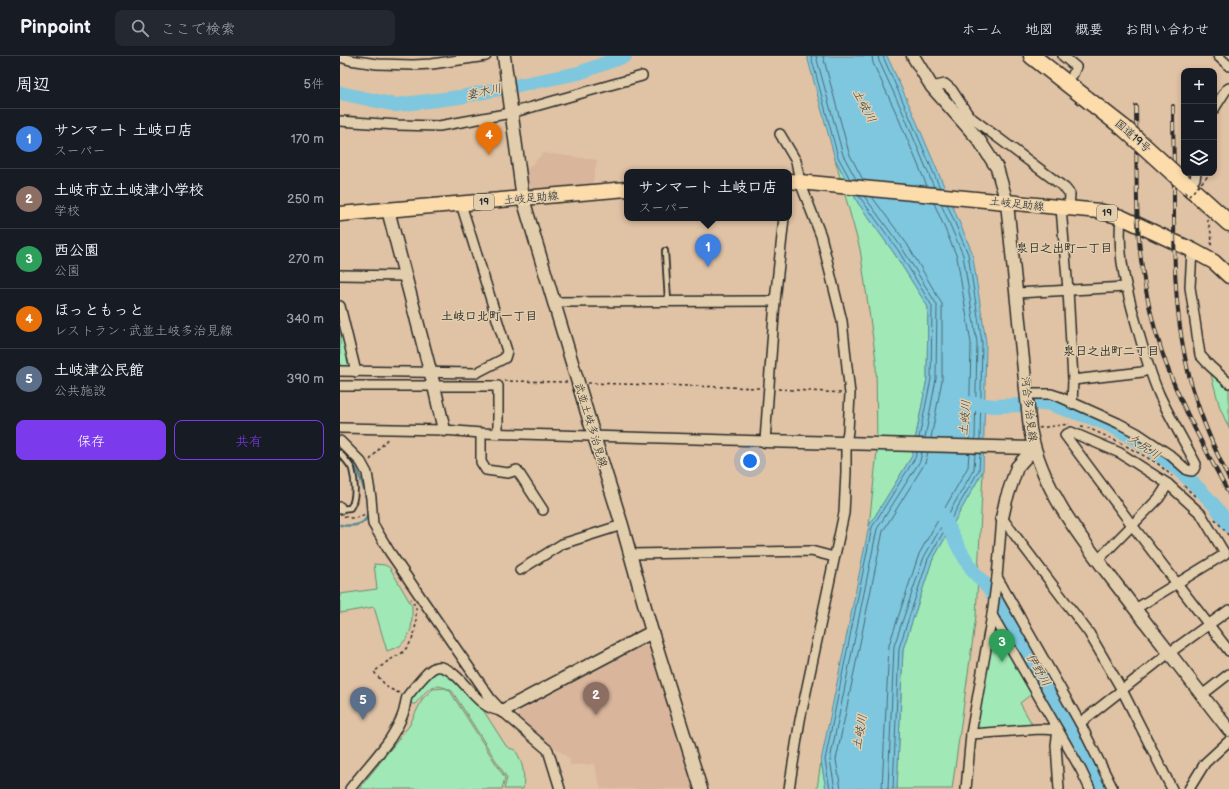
<!DOCTYPE html>
<html lang="ja">
<head>
<meta charset="utf-8">
<style>
  body { margin:0; font-family:"Balsamiq Sans","Klee One",sans-serif; background:#242831; color:#f1f3f6 }
  .controls { position:absolute; right:12px; top:12px; display:grid; overflow:hidden; border-radius:8px; box-shadow:0 2px 6px #0003 }
  .controls button { width:36px; height:36px; display:grid; place-items:center; padding:0; border:0; border-bottom:1px solid #363941; background:#171b24; color:#f1f3f6; font:20px sans-serif }
  .you { position:absolute; left:410px; top:405px; width:14px; height:14px; margin:-10px; border:3px solid #fff; border-radius:50%; background:#1a73e8; box-shadow:0 0 0 6px #1a73e833 }
  .badge { display:grid; place-items:center; width:26px; height:26px; border-radius:50%; background:#7c3aed; color:#fff; font-size:13px; font-weight:700 }
  .pin { position:absolute; translate:-50% -33px; filter:drop-shadow(0 1px 2px #0008) }
  .pin::after { content:''; position:absolute; top:21px; width:14px; height:12px; background:inherit; clip-path:polygon(0 0,100% 0,50% 100%) }
  .popup { position:absolute; left:284px; top:113px; width:168px; height:52px; box-sizing:border-box; display:grid; place-content:center; border-radius:8px; background:#171b24; filter:drop-shadow(0 1px 3px #0005); font-size:13px; white-space:nowrap; color:#9ea1a6 }
  .popup b { font-size:15px; color:#f1f3f6 }
  .popup::after { content:''; position:absolute; left:50%; top:100%; margin-left:-8px; border:8px solid transparent; border-top-color:#171b24 }
  .list { margin:0; padding:0; list-style:none }
  h2 { display:flex; justify-content:space-between; align-items:center; height:52px; margin:0; padding:0 16px; font-size:17px }
  h2 small { font-size:13px; font-weight:400; color:#9ea1a6 }
  .list li { display:grid; grid-template-columns:26px 1fr auto; gap:12px; align-items:center; box-sizing:border-box; height:60px; padding:0 16px; border-top:1px solid #363941 }
  .list b { display:block; font-size:15px; white-space:nowrap }
  .list p { margin:0; font-size:13px; white-space:nowrap; color:#9ea1a6 }
  .list em { font-size:13px; font-style:normal; color:#9ea1a6 }
  .actions { display:flex; gap:8px; padding:12px 16px }
  .actions a { flex:1; padding:9px 0; border:1px solid #7c3aed; border-radius:8px; text-align:center; font-size:14px; color:#7c3aed }
  .actions .main { background:#7c3aed; color:#fff }
  .icon { flex:none; width:22px; height:22px; fill:none; stroke:currentColor; stroke-width:2; stroke-linecap:round; stroke-linejoin:round }
  .map { position:relative; flex:none; width:889px; height:733px; overflow:hidden }
  header { display:flex; align-items:center; gap:24px; box-sizing:border-box; height:56px; padding:0 20px; background:#171b24; border-bottom:1px solid #363941 }
  header strong { font-size:19px }
  nav { display:flex; gap:22px; margin-inline-start:auto; font-size:14px }
  .search { width:280px; height:36px; background:#242831; display:flex; align-items:center; gap:10px; box-sizing:border-box; padding:0 14px; border-radius:8px; color:#9ea1a6; font-size:15px }
  main { display:flex }
  aside { flex:1; background:#171b24 }
  .map>svg:first-child { display:block }
  .built { fill:#d8b59b }
  .green { fill:#a0e8b6; stroke:#668a70 }
  .water { fill:#7ec7de; stroke:#5d8996 }
  .lines { fill:none; stroke-linecap:round; stroke-linejoin:round }
  .shore { stroke:#4c6973; stroke-width:1 }
  .stream { stroke:#5d8996; stroke-width:2.5 }
  .river { stroke:#7ec7de; stroke-width:14 }
  .lane-casing { stroke:#2b2b2b; stroke-width:8 }
  .street-casing { stroke:#2b2b2b; stroke-width:12 }
  .secondary-casing { stroke:#2b2b2b; stroke-width:15 }
  .primary-casing { stroke:#2b2b2b; stroke-width:17 }
  .highway-casing { stroke:#2b2b2b; stroke-width:19 }
  .path { stroke:#2b2b2b; stroke-width:1.5; stroke-dasharray:3 3; stroke-linecap:butt }
  .lane { stroke:#e2ceac; stroke-width:4.5 }
  .street { stroke:#e2ceac; stroke-width:9 }
  .secondary { stroke:#e2ceac; stroke-width:12 }
  .primary { stroke:#fddcac; stroke-width:14 }
  .highway { stroke:#fddcac; stroke-width:16 }
  .rail-casing { stroke:#2b2b2b; stroke-width:4 }
  .rail { stroke:#e2ceac; stroke-width:2.5; stroke-dasharray:8; stroke-linecap:butt }
  .highway-bridge-casing { stroke:#2b2b2b; stroke-width:19; stroke-linecap:butt }
  .path-bridge { stroke:#2b2b2b; stroke-width:1.5; stroke-dasharray:3 3; stroke-linecap:butt }
  .highway-bridge { stroke:#fddcac; stroke-width:16 }
  .labels { text-anchor:middle; dominant-baseline:central; stroke-width:3; stroke-linejoin:round; paint-order:stroke }
  .shield { fill:#e2ceac; stroke:#625c52; stroke-width:1 }
  .shield-label { font-size:10px; font-weight:bold; fill:#2b2b2b }
  .street-label { font-size:11px; fill:#2b2b2b; stroke:#e2ceac }
  .water-label { font-size:12px; font-style:italic; fill:#374246; stroke:#e2ceac }
  .neighbourhood-label { font-size:12px; font-weight:bold; fill:#2b2b2b; stroke:#e2ceac }
</style>
</head>
<body>
<header>
<strong>Pinpoint</strong>
<div class="search"><svg class="icon" aria-label="search" viewBox="0 0 24 24"><circle cx="10" cy="10" r="6"/><path d="M15 15l6 6"/></svg>ここで検索</div>
<nav><a>ホーム</a><a>地図</a><a>概要</a><a>お問い合わせ</a></nav>
</header>
<main>
<aside>
<h2>周辺<small>5件</small></h2>
<ul class="list">
<li><span class="badge" style="background:#3f7fe0">1</span><div><b>サンマート 土岐口店</b><p>スーパー</p></div><em>170 m</em></li>
<li><span class="badge" style="background:#8d6e63">2</span><div><b>土岐市立土岐津小学校</b><p>学校</p></div><em>250 m</em></li>
<li><span class="badge" style="background:#2e9e5b">3</span><div><b>西公園</b><p>公園</p></div><em>270 m</em></li>
<li><span class="badge" style="background:#e8710a">4</span><div><b>ほっともっと</b><p>レストラン · 武並土岐多治見線</p></div><em>340 m</em></li>
<li><span class="badge" style="background:#5c6f8a">5</span><div><b>土岐津公民館</b><p>公共施設</p></div><em>390 m</em></li>
</ul>
<div class="actions"><a class="main">保存</a><a>共有</a></div>
</aside>
<div class="map">
<svg width="889" height="733" viewBox="0 0 889 733">
  <rect width="100%" height="100%" fill="#e0c2a4"/>
  <filter id="ink" filterUnits="userSpaceOnUse"><feTurbulence type="fractalNoise" baseFrequency=".025" numOctaves="2"/><feDisplacementMap in="SourceGraphic" scale="8" xChannelSelector="R" yChannelSelector="G"/><feConvolveMatrix kernelMatrix="1 2 1 2 8 2 1 2 1" color-interpolation-filters="sRGB"/></filter>
  <g filter="url(#ink)">
    <g class="built">
      <path d="M 203,97 L 257,104 L 252,129 L 196,133 L 185,127 L 183,118 Z"/>
      <path d="M 303,589 L 316,596 L 357,733 L 261,733 L 254,708 L 230,709 L 230,703 L 177,662 L 179,656 Z"/>
    </g>
    <g class="green">
      <path d="M 495,103 L 518,147 L 554,197 L 588,251 L 587,323 L 572,400 L 529,470 L 537,395 L 536,304 L 520,193 Z"/>
      <path d="M 0,270 L 2,271 L 11,310 L 8,312 L 0,312 Z"/>
      <path d="M 870,315 L 889,332 L 889,372 L 880,352 Z"/>
      <path d="M 643,415 L 636,560 L 612,733 L 557,733 L 563,593 L 592,505 Z"/>
      <path d="M 34,508 L 45,509 L 50,512 L 72,550 L 72,561 L 71,573 L 67,582 L 60,590 L 47,595 L 34,551 L 0,557 L 0,538 L 37,533 Z"/>
      <path d="M 653,574 L 658,576 L 694,636 L 680,647 L 693,670 L 636,674 Z"/>
      <path d="M 105,613 L 138,646 L 166,690 L 169,692 L 175,694 C 183,706 185,718 183,733 L 164,733 L 167,722 L 112,635 C 90,623 88,635 75,648 L 72,648 L 70,646 L 71,644 L 94,616 Z"/>
      <path d="M 105,632 L 110,635 L 165,722 L 162,733 L 19,733 L 69,670 L 83,642 L 93,633 Z"/>
      <path d="M 481,705 L 486,733 L 477,733 Z"/>
    </g>
    <path class="water" d="M 467,0 L 547,0 L 572,55 L 632,196 L 646,286 L 643,415 L 592,505 L 563,593 L 557,733 L 486,733 L 481,705 L 529,470 L 572,400 L 587,323 L 588,251 L 554,197 L 518,147 L 495,103 Z"/>
    <g class="lines">
      <g class="shore">
        <path d="M 471,0 L 498,101 L 510,123"/>
        <path d="M 476,0 L 503,99 L 516,123"/>
        <path d="M 483,0 L 509,97 L 523,124"/>
        <path d="M 532,0 L 533,7 L 558,61 L 587,130"/>
        <path d="M 538,0 L 539,5 L 564,59 L 594,131"/>
        <path d="M 543,0 L 544,3 L 568,57 L 600,132"/>
        <path d="M 519,140 L 558,194 L 592,250 L 591,323 L 579,382"/>
        <path d="M 524,140 L 562,192 L 597,249 L 596,323 L 585,382"/>
        <path d="M 532,141 L 567,188 L 602,248 L 602,324 L 591,382"/>
        <path d="M 594,147 L 617,201 L 631,287 L 629,383"/>
        <path d="M 601,148 L 623,199 L 637,287 L 635,383"/>
        <path d="M 607,148 L 628,198 L 642,286 L 640,384"/>
        <path d="M 490,733 L 485,704 L 532,471 L 575,402 L 577,396"/>
        <path d="M 495,733 L 490,704 L 537,473 L 580,405 L 582,396"/>
        <path d="M 501,733 L 496,704 L 543,475 L 585,407 L 588,396"/>
        <path d="M 542,733 L 549,589 L 579,498 L 628,411 L 629,397"/>
        <path d="M 548,733 L 554,590 L 584,501 L 634,413 L 635,397"/>
        <path d="M 553,733 L 559,592 L 588,503 L 639,414 L 640,398"/>
      </g>
      <path class="stream" d="M 0,393 C 4,398 10,402 13,407 C 20,417 32,452 26,463 C 21,471 8,470 0,469"/>
      <g class="river">
        <path d="M 0,37 L 56,49 L 120,41 L 239,17 L 285,0"/>
        <path d="M 627,347 L 654,350 L 683,349"/>
        <path d="M 698,348 L 706,347 C 726,354 746,359 765,367 C 806,387 845,415 875,450 C 880,456 884,463 889,470"/>
        <path d="M 602,458 L 620,494 L 633,515 L 649,533 L 661,551 L 744,693 L 763,733"/>
      </g>
      <defs>
        <g id="lane">
          <path d="M 325,195 L 328,245"/>
          <path d="M 0,397 C 4,402 9,407 12,413 C 15,424 17,443 10,452 L 0,453"/>
        </g>
        <g id="street">
          <path d="M 723,0 L 736,11 L 733,18"/>
          <path d="M 878,0 L 889,10"/>
          <path d="M 0,1 L 10,4 L 37,8 L 73,9 L 92,8 L 146,0"/>
          <path d="M 592,31 L 605,28 L 612,34 L 629,60 L 725,132 L 730,138 L 729,153"/>
          <path d="M 874,53 L 886,34 L 889,32"/>
          <path d="M 0,65 L 57,69 L 99,70 L 171,57 L 302,20"/>
          <path d="M 440,78 L 456,105 L 460,126 L 481,180 L 502,265 L 510,338 L 508,375 L 506,387 L 506,416 L 504,457 L 460,664 L 449,733"/>
          <path d="M 855,123 L 856,117"/>
          <path d="M 721,152 L 728,234 L 733,324 L 732,348"/>
          <path d="M 852,194 L 850,231 L 860,299 L 870,310 L 889,327"/>
          <path d="M 0,219 L 65,220"/>
          <path d="M 677,237 L 786,231"/>
          <path d="M 213,246 L 435,245"/>
          <path d="M 0,250 L 16,316"/>
          <path d="M 0,315 L 136,317 L 165,302 L 167,295 L 121,148"/>
          <path d="M 733,324 L 802,316 L 809,313"/>
          <path d="M 0,330 L 158,330 L 158,377"/>
          <path d="M 686,338 L 711,338 L 720,341 L 778,367 L 797,377 L 830,399 L 847,414 L 852,415 L 854,413 L 856,408 C 844,385 830,362 819,338 C 810,317 804,296 798,274 C 787,236 777,201 781,161"/>
          <path d="M 0,372 L 104,374 L 141,377 L 425,385 L 435,245 L 444,162"/>
          <path d="M 141,377 L 141,406 L 146,414 L 168,417 L 177,414 L 203,454"/>
          <path d="M 0,385 L 21,406 L 27,417 L 31,442 L 33,468 L 49,495 L 150,642 L 162,655 L 208,694 L 220,733"/>
          <path d="M 828,428 L 780,397 L 731,376 L 725,379 L 792,469 L 889,595"/>
          <path d="M 0,451 L 0,453"/>
          <path d="M 662,462 L 749,577 L 782,634 L 832,733"/>
          <path d="M 290,498 L 471,495 L 494,501"/>
          <path d="M 758,504 L 819,442 L 828,428 L 861,458 L 885,498 L 795,553"/>
          <path d="M 180,514 L 222,488 L 282,469"/>
          <path d="M 657,521 L 740,667 L 773,733"/>
          <path d="M 652,559 L 741,714 L 750,733"/>
          <path d="M 862,639 L 889,618"/>
          <path d="M 740,667 L 829,597 L 889,554"/>
          <path d="M 631,678 L 700,673 L 718,674 L 716,689 L 719,733"/>
          <path d="M 10,733 C 23,716 38,700 50,683 C 55,675 60,667 63,658 C 65,653 65,646 67,641 C 70,636 75,631 79,626 C 92,611 98,604 115,619 C 129,631 141,654 162,655"/>
          <path d="M 626,733 L 631,678 L 652,559 L 657,521 L 662,462"/>
          <path d="M 849,733 L 865,707 L 889,685"/>
        </g>
        <g id="secondary">
          <path d="M 164,0 L 183,143 L 254,380 L 282,469 L 312,576 L 361,733"/>
          <path d="M 573,0 L 592,31 L 639,84 L 657,112 L 667,147 L 690,373 C 703,440 749,492 789,545 C 822,588 856,631 889,674"/>
          <path d="M 48,154 L 94,330 L 104,374"/>
          <path d="M 425,385 L 694,392"/>
          <path d="M 662,462 L 666,444 L 677,411 L 694,392"/>
          <path d="M 162,655 L 312,576"/>
        </g>
        <g id="primary">
          <path d="M 449,125 L 759,155 L 781,161 L 852,194 L 874,206 L 889,220"/>
          <path d="M 0,158 L 287,133"/>
        </g>
        <g id="highway">
          <path d="M 692,0 L 784,72"/>
          <path d="M 840,123 L 889,167"/>
        </g>
      </defs>
      <use href="#lane" class="lane-casing"/>
      <use href="#street" class="street-casing"/>
      <use href="#secondary" class="secondary-casing"/>
      <use href="#primary" class="primary-casing"/>
      <use href="#highway" class="highway-casing"/>
      <g class="path">
        <path d="M 867,163 C 870,173 874,183 870,192"/>
        <path d="M 164,325 L 228,326"/>
        <path d="M 248,327 L 420,332"/>
        <path d="M 438,333 L 502,337"/>
        <path d="M 741,370 L 746,371 L 783,388"/>
        <path d="M 699,372 L 729,368"/>
        <path d="M 786,390 L 817,407 L 832,420"/>
        <path d="M 30,404 L 49,381"/>
        <path d="M 844,430 L 857,442"/>
        <path d="M 4,460 C 10,463 20,463 24,458"/>
        <path d="M 875,463 L 889,480"/>
        <path d="M 59,637 L 48,632 L 34,616 L 48,605 L 62,597 L 69,589 L 74,579 L 76,567 L 76,551 L 71,543"/>
      </g>
      <use href="#lane" class="lane"/>
      <use href="#street" class="street"/>
      <use href="#secondary" class="secondary"/>
      <use href="#primary" class="primary"/>
      <use href="#highway" class="highway"/>
      <defs>
        <g id="rail">
          <path d="M 796,50 C 797,101 795,153 801,204 C 805,235 812,266 822,296 C 838,345 865,392 889,438"/>
          <path d="M 833,50 C 833,75 834,100 834,126 C 834,186 833,242 845,301 C 853,344 870,384 889,423"/>
        </g>
      </defs>
      <use href="#rail" class="rail-casing"/>
      <use href="#rail" class="rail"/>
      <defs>
        <path id="highway-bridge" d="M 784,72 L 840,123"/>
      </defs>
      <use href="#highway-bridge" class="highway-bridge-casing"/>
      <path class="path-bridge" d="M 855,148 L 843,137 L 845,136 L 849,140 L 867,121 L 868,117"/>
      <use href="#highway-bridge" class="highway-bridge"/>
    </g>
  </g>
  <g class="labels">
    <g class="shield">
      <rect x="134" y="138" width="20" height="16" rx="3"/>
      <rect x="757" y="149" width="20" height="16" rx="3"/>
    </g>
    <g class="shield-label">
      <text x="144" y="146">19</text>
      <text x="767" y="157">19</text>
    </g>
    <g class="street-label">
      <text transform="translate(793 80) rotate(41)">国道19号</text>
      <text transform="translate(191 142) rotate(-5)">土岐足助線</text>
      <text transform="translate(677 148) rotate(6)">土岐足助線</text>
      <text transform="translate(689 353) rotate(83)">河合多治見線</text>
      <text transform="translate(251 369) rotate(73)">武並土岐多治見線</text>
    </g>
    <g class="water-label">
      <text transform="translate(144 36) rotate(-12)">妻木川</text>
      <text transform="translate(524 50) rotate(62)">土岐川</text>
      <text transform="translate(625 362) rotate(-85)">土岐川</text>
      <text transform="translate(804 391) rotate(34)">久尻川</text>
      <text transform="translate(698 614) rotate(60)">伊野川</text>
      <text transform="translate(520 676) rotate(-80)">土岐川</text>
    </g>
    <g class="neighbourhood-label">
      <text x="724" y="192">泉日之出町一丁目</text>
      <text x="149" y="260">土岐口北町一丁目</text>
      <text x="771" y="295">泉日之出町二丁目</text>
    </g>
  </g>
</svg>
<div class="controls">
<button>+</button>
<button>−</button>
<button><svg class="icon" aria-label="layers" viewBox="0 0 24 24"><path d="M12 4l9 5-9 5-9-5zM3 14l9 5 9-5"/></svg></button>
</div>
<div class="you"></div>
<div class="pin badge" style="left:368px;top:211px;background:#3f7fe0">1</div>
<div class="popup"><b>サンマート 土岐口店</b>スーパー</div>
<div class="pin badge" style="left:256px;top:659px;background:#8d6e63">2</div>
<div class="pin badge" style="left:662px;top:606px;background:#2e9e5b">3</div>
<div class="pin badge" style="left:149px;top:99px;background:#e8710a">4</div>
<div class="pin badge" style="left:23px;top:664px;background:#5c6f8a">5</div>
</div>
</main>
</body>
</html>
